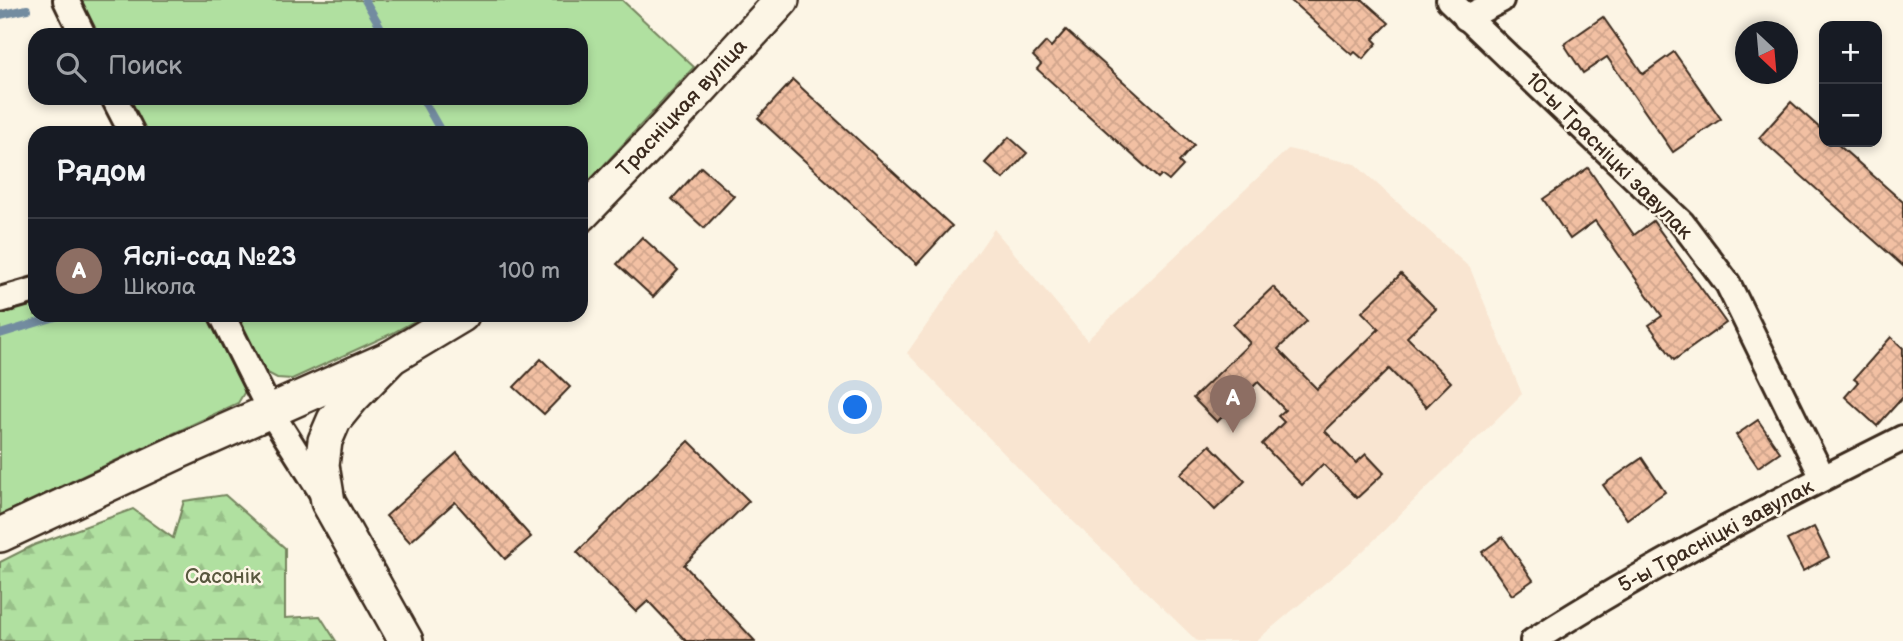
<!DOCTYPE html>
<html lang="ru">
<head>
<meta charset="utf-8">
<style>
  body { margin:0; font-family:"Balsamiq Sans",sans-serif; background:#242831; color:#f1f3f6 }
  .controls { position:absolute; right:21px; top:21px; display:grid; overflow:hidden; border-radius:14px; box-shadow:0 4px 10px #0003 }
  .controls button { width:63px; height:63px; display:grid; place-items:center; padding:0; border:0; border-bottom:2px solid #363941; background:#171b24; color:#f1f3f6; font:35px sans-serif }
  .compass { position:absolute; left:1735px; top:21px; width:63px; height:63px; border-radius:50%; background:#171b24; box-shadow:0 4px 10px #0003; rotate:154deg }
  .you { position:absolute; left:856px; top:408px; width:24px; height:24px; margin:-18px; border:5px solid #fff; border-radius:50%; background:#1a73e8; box-shadow:0 0 0 10px #1a73e833 }
  .badge { display:grid; place-items:center; width:46px; height:46px; border-radius:50%; background:#b45309; color:#fff; font-size:23px; font-weight:700 }
  .pin { position:absolute; translate:-50% -58px; filter:drop-shadow(0 2px 4px #0008) }
  .pin::after { content:''; position:absolute; top:37px; width:24px; height:21px; background:inherit; clip-path:polygon(0 0,100% 0,50% 100%) }
  .list { margin:0; padding:0; list-style:none }
  h2 { display:flex; justify-content:space-between; align-items:center; height:91px; margin:0; padding:0 28px; font-size:30px }
  h2 small { font-size:23px; font-weight:400; color:#9ea1a6 }
  .list li { display:grid; grid-template-columns:46px 1fr auto; gap:21px; align-items:center; box-sizing:border-box; height:105px; padding:0 28px; border-top:2px solid #363941 }
  .list b { display:block; font-size:26px; white-space:nowrap }
  .list p { margin:0; font-size:23px; white-space:nowrap; color:#9ea1a6 }
  .list em { font-size:23px; font-style:normal; color:#9ea1a6 }
  .icon { flex:none; width:38px; height:38px; fill:none; stroke:currentColor; stroke-width:2; stroke-linecap:round; stroke-linejoin:round }
  .map { position:relative; flex:none; width:1903px; height:641px; overflow:hidden }
  .search { position:absolute; background:#171b24; box-shadow:0 4px 10px #0003; left:28px; top:28px; width:560px; height:77px; display:flex; align-items:center; gap:18px; box-sizing:border-box; padding:0 24px; border-radius:21px; color:#9ea1a6; font-size:26px }
  .panel { position:absolute; background:#171b24; box-shadow:0 4px 10px #0003; left:28px; top:126px; width:560px; height:196px; border-radius:21px }
  .map>svg:first-child { display:block }
  .built { fill:#f9e5d1 }
  .grass { fill:#b0e0a0; stroke:#76855f; stroke-width:2 }
  .forest { fill:url(#forest-firs); stroke:#76855f; stroke-width:2 }
  .lines { fill:none; stroke-linecap:round; stroke-linejoin:round }
  .stream { stroke:#738ca0; stroke-width:8 }
  .building { fill:url(#building-cross-hatch); stroke:#3b2a1e; stroke-width:2 }
  .street-casing { stroke:#3b2a1e; stroke-width:30 }
  .secondary-casing { stroke:#3b2a1e; stroke-width:38 }
  .street { stroke:#fcf5e5; stroke-width:24 }
  .secondary { stroke:#fcf5e5; stroke-width:33 }
  .labels { text-anchor:middle; dominant-baseline:central; stroke-width:5; stroke-linejoin:round; paint-order:stroke }
  .street-label { font-size:21px; fill:#3b2a1e; stroke:#fcf5e5 }
  .park-label { font-size:21px; fill:#58583e; stroke:#fcf5e5 }
</style>
</head>
<body>
<div class="map">
<svg width="1903" height="641" viewBox="0 0 1903 641">
  <defs>
    <pattern id="forest-firs" width="22" height="20" patternUnits="userSpaceOnUse" patternTransform="scale(1.75)"><rect width="22" height="20" fill="#b0e0a0"/><path d="M5 1l3.5 6h-7zM16 11l3.5 6h-7z" fill="#98c089"/></pattern>
    <pattern id="building-cross-hatch" width="8" height="8" patternUnits="userSpaceOnUse" patternTransform="scale(1.75)"><rect width="8" height="8" fill="#f2c0a3"/><path d="M0 0l8 8M0 8l8-8" fill="none" stroke="#d0a58c"/></pattern>
  </defs>
  <rect width="100%" height="100%" fill="#fcf5e5"/>
  <filter id="ink" filterUnits="userSpaceOnUse"><feTurbulence type="fractalNoise" baseFrequency=".0143" numOctaves="2"/><feDisplacementMap in="SourceGraphic" scale="14" xChannelSelector="R" yChannelSelector="G"/><feConvolveMatrix kernelMatrix="1 2 1 2 8 2 1 2 1" color-interpolation-filters="sRGB"/></filter>
  <g filter="url(#ink)">
    <path class="built" d="M 1288,149 L 1355,164 L 1470,268 L 1522,394 L 1363,551 L 1256,641 L 1197,641 L 1022,472 L 907,353 L 994,229 L 1087,340 Z"/>
    <g class="grass">
      <path d="M 80,0 L 622,0 L 694,67 L 581,190 L 581,133 L 147,133 L 129,98 L 581,98 L 581,35 L 97,35 Z"/>
      <path d="M 35,298 L 35,315 L 211,315 L 244,379 L 244,393 L 238,403 L 0,515 L 0,309 Z"/>
      <path d="M 236,315 L 426,315 L 393,333 L 292,379 L 277,378 L 262,370 Z"/>
    </g>
    <path class="forest" d="M 225,495 L 285,548 L 285,618 L 320,616 L 336,641 L 0,641 L 0,562 L 34,545 L 133,509 L 173,538 L 184,501 Z"/>
    <g class="lines">
      <g class="stream">
        <path d="M 365,0 L 385,35"/>
        <path d="M 0,15 L 27,9"/>
        <path d="M 422,98 L 442,133"/>
        <path d="M 0,334 L 62,315"/>
      </g>
    </g>
    <g class="building">
      <path d="M 1290,0 L 1363,0 L 1389,23 L 1373,39 L 1377,43 L 1363,59 L 1355,52 L 1352,55 Z"/>
      <path d="M 1603,17 L 1643,74 L 1674,52 L 1721,119 L 1673,152 L 1607,57 L 1583,73 L 1564,44 Z"/>
      <path d="M 1066,30 L 1194,145 L 1179,162 L 1183,166 L 1169,181 L 1161,175 L 1158,178 L 1037,69 L 1041,64 L 1033,56 L 1046,42 L 1051,47 Z"/>
      <path d="M 793,80 L 952,226 L 917,264 L 758,118 Z"/>
      <path d="M 1791,102 L 1824,132 L 1824,142 L 1835,142 L 1903,202 L 1903,266 L 1759,138 Z"/>
      <path d="M 1009,137 L 1027,153 L 1003,179 L 985,163 Z"/>
      <path d="M 701,167 L 734,196 L 704,228 L 672,199 Z"/>
      <path d="M 1588,168 L 1634,235 L 1653,221 L 1726,323 L 1674,360 L 1649,325 L 1662,316 L 1595,221 L 1570,239 L 1543,199 Z"/>
      <path d="M 642,237 L 678,270 L 653,297 L 617,264 Z"/>
      <path d="M 1401,274 L 1436,309 L 1407,337 L 1451,382 L 1426,407 L 1389,369 L 1325,431 L 1356,463 L 1366,454 L 1384,473 L 1357,498 L 1323,464 L 1302,485 L 1262,444 L 1284,422 L 1278,416 L 1285,410 L 1258,382 L 1217,422 L 1193,398 L 1250,343 L 1233,325 L 1273,287 L 1307,321 L 1278,349 L 1317,389 L 1379,329 L 1362,312 Z"/>
      <path d="M 1891,337 L 1903,348 L 1903,397 L 1877,426 L 1845,397 L 1858,382 L 1854,379 Z"/>
      <path d="M 541,359 L 570,387 L 544,414 L 514,387 Z"/>
      <path d="M 1758,420 L 1780,452 L 1758,467 L 1736,435 Z"/>
      <path d="M 689,441 L 749,501 L 684,565 L 755,641 L 686,641 L 648,601 L 636,612 L 577,552 Z"/>
      <path d="M 1210,445 L 1245,481 L 1215,510 L 1180,474 Z"/>
      <path d="M 457,453 L 531,537 L 505,559 L 455,502 L 410,542 L 386,516 Z"/>
      <path d="M 1642,458 L 1665,492 L 1627,519 L 1603,485 Z"/>
      <path d="M 1814,527 L 1829,557 L 1803,571 L 1787,540 Z"/>
      <path d="M 1503,537 L 1533,580 L 1512,595 L 1482,552 Z"/>
    </g>
    <g class="lines">
      <defs>
        <g id="street">
          <path d="M 66,0 L 83,35"/>
          <path d="M 1449,0 L 1682,223 L 1728,284 L 1823,478"/>
          <path d="M 1466,18 L 1501,0"/>
          <path d="M 114,98 L 132,133"/>
          <path d="M 0,300 L 35,290"/>
          <path d="M 222,315 L 270,411 L 324,496"/>
          <path d="M 1533,641 C 1651,565 1777,501 1903,438"/>
        </g>
        <g id="secondary">
          <path d="M 581,215 L 653,141 L 782,0"/>
          <path d="M 0,535 L 180,451 L 392,357"/>
          <path d="M 406,641 L 328,502 L 322,465 L 325,441 L 334,420 L 352,398 L 392,357 L 462,315"/>
        </g>
      </defs>
      <use href="#street" class="street-casing"/>
      <use href="#secondary" class="secondary-casing"/>
      <use href="#street" class="street"/>
      <use href="#secondary" class="secondary"/>
    </g>
  </g>
  <g class="labels">
    <g class="street-label">
      <text transform="translate(682 108) rotate(-47)">Трасніцкая вуліца</text>
      <text transform="translate(1609 156) rotate(45)">10-ы Трасніцкі завулак</text>
      <text transform="translate(1716 536) rotate(-28)">5-ы Трасніцкі завулак</text>
    </g>
    <g class="park-label">
      <text x="223" y="576">Сасонік</text>
    </g>
  </g>
</svg>
<div class="controls">
<button>+</button>
<button>−</button>
</div>
<svg class="compass" viewBox="-18 -18 36 36"><path d="M0-13l5 13h-10z" fill="#e53935"/><path d="M0 13l5-13h-10z" fill="#9ea1a6"/></svg>
<div class="you"></div>
<div class="pin badge" style="left:1233px;top:433px;background:#8d6e63">A</div>
<div class="search"><svg class="icon" aria-label="search" viewBox="0 0 24 24"><circle cx="10" cy="10" r="6"/><path d="M15 15l6 6"/></svg>Поиск</div>
<section class="panel">
<h2>Рядом<small></small></h2>
<ul class="list">
<li><span class="badge" style="background:#8d6e63">A</span><div><b>Яслі-сад №23</b><p>Школа</p></div><em>100 m</em></li>
</ul>
</section>
</div>
</body>
</html>
